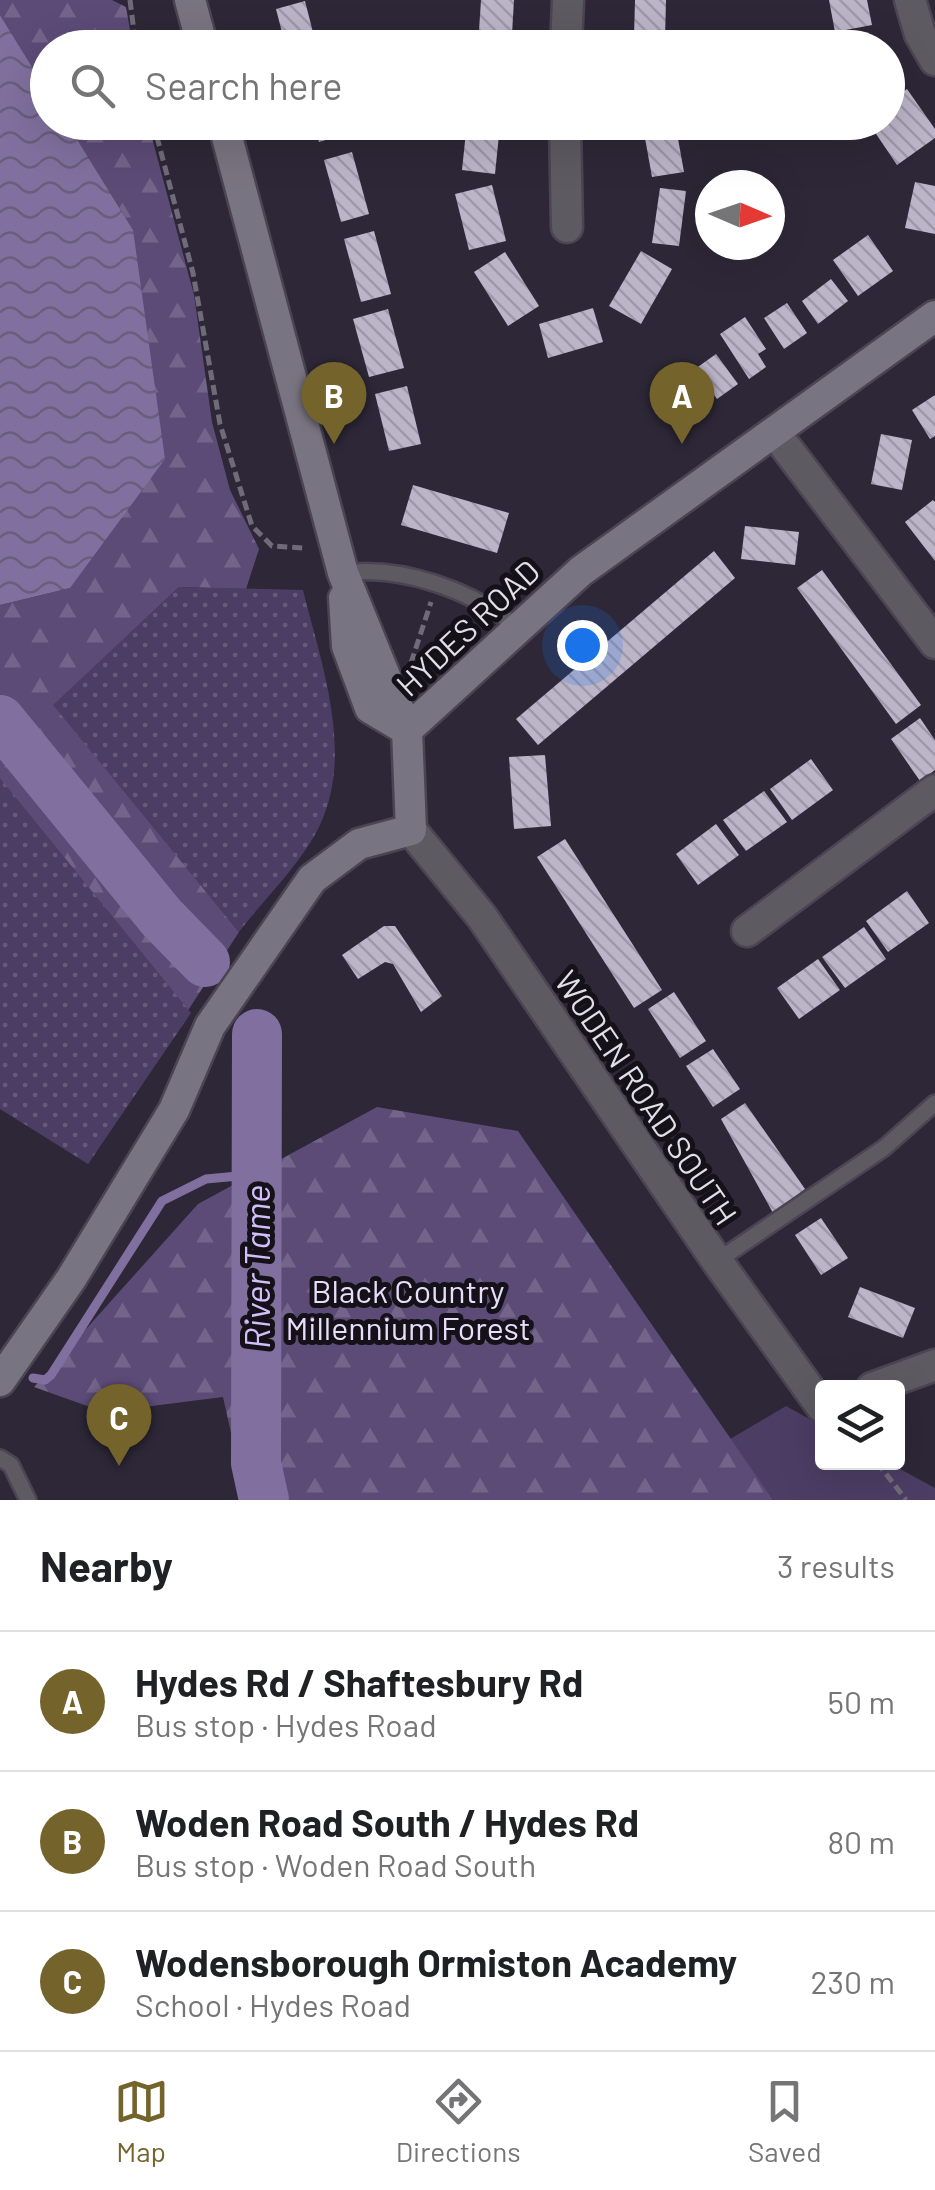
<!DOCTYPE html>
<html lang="en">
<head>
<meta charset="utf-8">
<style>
  body { margin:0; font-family:Barlow,sans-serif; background:#f2f2f2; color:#202124 }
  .controls { position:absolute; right:30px; bottom:30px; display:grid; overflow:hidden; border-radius:10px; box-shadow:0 10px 40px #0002 }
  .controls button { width:90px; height:90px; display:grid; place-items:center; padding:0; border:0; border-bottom:2px solid #e0e0e0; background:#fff; color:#202124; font:50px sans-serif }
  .compass { position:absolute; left:695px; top:170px; width:90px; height:90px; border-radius:50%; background:#fff; box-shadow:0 10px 40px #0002; rotate:92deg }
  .you { position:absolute; left:582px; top:645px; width:35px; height:35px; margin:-25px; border:8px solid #fff; border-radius:50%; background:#1a73e8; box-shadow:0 0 0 15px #1a73e833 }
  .badge { display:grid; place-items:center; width:65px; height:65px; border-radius:50%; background:#74632b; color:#fff; font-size:32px; font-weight:700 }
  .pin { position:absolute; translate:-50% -82px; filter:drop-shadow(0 2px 5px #0008) }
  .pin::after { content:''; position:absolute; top:52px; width:35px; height:30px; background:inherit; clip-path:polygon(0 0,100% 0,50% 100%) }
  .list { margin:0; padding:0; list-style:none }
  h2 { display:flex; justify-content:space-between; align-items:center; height:130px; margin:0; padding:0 40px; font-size:42px }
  h2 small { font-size:32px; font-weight:400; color:#757577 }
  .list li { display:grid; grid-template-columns:65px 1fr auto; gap:30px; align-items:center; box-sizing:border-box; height:140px; padding:0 40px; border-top:2px solid #e0e0e0 }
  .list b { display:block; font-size:38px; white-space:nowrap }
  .list p { margin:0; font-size:32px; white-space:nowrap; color:#757577 }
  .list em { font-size:32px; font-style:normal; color:#757577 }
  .icon { flex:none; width:55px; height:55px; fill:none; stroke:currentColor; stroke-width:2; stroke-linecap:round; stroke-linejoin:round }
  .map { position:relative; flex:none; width:935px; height:1500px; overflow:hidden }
  .search { position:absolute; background:#fff; box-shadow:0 10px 40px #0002; left:30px; right:30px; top:30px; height:110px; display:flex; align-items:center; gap:25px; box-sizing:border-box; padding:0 35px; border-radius:55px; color:#757577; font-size:38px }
  .sheet { height:550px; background:#fff }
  nav { display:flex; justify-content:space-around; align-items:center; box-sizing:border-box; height:140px; border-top:2px solid #e0e0e0; background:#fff; font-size:28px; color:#757577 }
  nav a { display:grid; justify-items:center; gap:5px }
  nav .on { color:#74632b }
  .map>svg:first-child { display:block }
  .grass { fill:#4c3d64 }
  .forest { fill:url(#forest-firs) }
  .park { fill:url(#park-dots) }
  .water { fill:url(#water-waves) }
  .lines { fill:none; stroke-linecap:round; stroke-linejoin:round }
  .stream { stroke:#81709f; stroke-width:9 }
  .river { stroke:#81709f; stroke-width:50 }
  .building { fill:url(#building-back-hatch) }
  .lane-casing { stroke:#4a4453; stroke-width:20 }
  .street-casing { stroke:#4a4453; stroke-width:35 }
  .secondary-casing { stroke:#4a4453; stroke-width:35 }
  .path { stroke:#706b79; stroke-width:5; stroke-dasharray:10 5; stroke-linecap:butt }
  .lane { stroke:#5d5a62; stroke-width:15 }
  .street { stroke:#5d5a62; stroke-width:30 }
  .secondary { stroke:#797481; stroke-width:30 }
  .labels { text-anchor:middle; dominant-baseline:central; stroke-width:10; stroke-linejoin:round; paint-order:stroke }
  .street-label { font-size:32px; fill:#e2dfe9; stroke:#141118 }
  .park-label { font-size:32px; fill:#e8defb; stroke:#141118 }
  .water-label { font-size:35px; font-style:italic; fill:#d2bef8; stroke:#141118 }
</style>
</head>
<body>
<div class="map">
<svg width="935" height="1500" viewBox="0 0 935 1500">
  <defs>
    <pattern id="forest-firs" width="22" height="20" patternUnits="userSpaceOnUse" patternTransform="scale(2.5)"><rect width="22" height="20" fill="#5c4b77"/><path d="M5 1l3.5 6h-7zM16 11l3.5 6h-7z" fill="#73648a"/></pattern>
    <pattern id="park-dots" width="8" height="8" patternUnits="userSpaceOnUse" patternTransform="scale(2.5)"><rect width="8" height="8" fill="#4c3d64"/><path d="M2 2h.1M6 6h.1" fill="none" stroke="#66597a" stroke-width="1.8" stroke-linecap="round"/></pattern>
    <pattern id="water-waves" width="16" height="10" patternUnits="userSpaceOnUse" patternTransform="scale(2.5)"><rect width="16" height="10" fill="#81709f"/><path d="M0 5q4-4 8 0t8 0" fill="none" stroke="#695e7b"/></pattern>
    <pattern id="building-back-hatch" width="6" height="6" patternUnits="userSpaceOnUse" patternTransform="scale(2.5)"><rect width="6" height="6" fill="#bcb5ca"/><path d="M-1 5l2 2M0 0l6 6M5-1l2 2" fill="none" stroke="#9e98a9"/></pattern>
  </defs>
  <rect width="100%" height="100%" fill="#2d2737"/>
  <path class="grass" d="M 786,1406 L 822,1426 L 822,1462 L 889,1463 L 935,1488 L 935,1500 L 773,1500 L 730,1439 Z"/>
  <g class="forest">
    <path d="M 0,0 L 112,0 L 126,7 L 133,47 L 48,48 L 47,91 L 0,15 Z"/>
    <path d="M 67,123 L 148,123 L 194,295 L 212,422 L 230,490 L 259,549 L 246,589 L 179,587 L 54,705 L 239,932 L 88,1164 L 0,821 L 0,605 L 70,588 L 133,230 Z"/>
    <path d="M 377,1107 L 518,1131 L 773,1500 L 246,1500 L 223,1397 L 104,1412 L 34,1387 L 198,1204 Z"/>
  </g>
  <g class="park">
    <path d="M 179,587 L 303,590 C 321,663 355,754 319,827 C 301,864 264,899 239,932 L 53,705 Z"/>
    <path d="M 0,778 L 191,1013 L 88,1164 L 0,1109 Z"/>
  </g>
  <path class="water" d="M 0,15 L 47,91 L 48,122 L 67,123 L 133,230 L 165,459 L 70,588 L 0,605 Z"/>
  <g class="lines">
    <path class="stream" d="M 33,1378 L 45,1380 L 51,1375 L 162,1201 L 206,1179 L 260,1174"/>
    <g class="river">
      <path d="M 0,720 L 162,918 L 205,962"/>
      <path d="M 257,1034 L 256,1463 L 264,1500"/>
    </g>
  </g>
  <g class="building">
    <path d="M 481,0 L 514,0 L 512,34 L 479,31 Z"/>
    <path d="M 635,0 L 666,0 L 665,38 L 634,37 Z"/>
    <path d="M 829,0 L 867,0 L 872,25 L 835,32 Z"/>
    <path d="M 305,1 L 317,48 L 286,48 L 276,9 Z"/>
    <path d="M 870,39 L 874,48 L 851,48 Z"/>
    <path d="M 907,89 L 935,129 L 935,138 L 897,165 L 868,122 L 888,122 L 888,103 Z"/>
    <path d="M 314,122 L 345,122 L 348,133 L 319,142 Z"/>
    <path d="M 467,122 L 500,125 L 495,174 L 462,170 Z"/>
    <path d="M 675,122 L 684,172 L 652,177 L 643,127 Z"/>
    <path d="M 352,152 L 369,214 L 341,222 L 324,160 Z"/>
    <path d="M 915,182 L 935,186 L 935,234 L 905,228 Z"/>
    <path d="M 492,185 L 506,241 L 469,250 L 455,194 Z"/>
    <path d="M 660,188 L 686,191 L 679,246 L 652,243 Z"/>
    <path d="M 374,231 L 391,294 L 361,302 L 344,239 Z"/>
    <path d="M 868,235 L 893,271 L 858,296 L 833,260 Z"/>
    <path d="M 641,251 L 672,269 L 641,324 L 609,306 Z"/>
    <path d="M 505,252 L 539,306 L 508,326 L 474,272 Z"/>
    <path d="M 831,279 L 848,301 L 818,324 L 802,301 Z"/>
    <path d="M 787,303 L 807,333 L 784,349 L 764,318 Z"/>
    <path d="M 593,308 L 603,342 L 548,358 L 539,324 Z"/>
    <path d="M 388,309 L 404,368 L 369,377 L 353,319 Z"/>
    <path d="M 745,317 L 766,349 L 758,354 L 766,367 L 749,379 L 720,334 Z"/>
    <path d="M 716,354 L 738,384 L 717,399 L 695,369 Z"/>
    <path d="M 684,371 L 704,397 L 673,421 L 653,395 Z"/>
    <path d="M 407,386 L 421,444 L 389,451 L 375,394 Z"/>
    <path d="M 935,395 L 935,436 L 930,439 L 912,410 Z"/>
    <path d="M 881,434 L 912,440 L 902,490 L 871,484 Z"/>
    <path d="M 413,485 L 509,513 L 497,553 L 401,525 Z"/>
    <path d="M 933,500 L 935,502 L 935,561 L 905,522 Z"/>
    <path d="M 745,526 L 799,532 L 795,565 L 741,559 Z"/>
    <path d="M 714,551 L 735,578 L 538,745 L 516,719 Z"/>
    <path d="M 822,570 L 921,705 L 896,724 L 797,588 Z"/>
    <path d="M 920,718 L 935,740 L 935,770 L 920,781 L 891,739 Z"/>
    <path d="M 545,755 L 551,826 L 514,829 L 509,757 Z"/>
    <path d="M 811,759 L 833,790 L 792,820 L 770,789 Z"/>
    <path d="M 764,791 L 787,822 L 746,851 L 723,820 Z"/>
    <path d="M 716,824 L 739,855 L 698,885 L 676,854 Z"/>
    <path d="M 565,839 L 662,990 L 634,1008 L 537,857 Z"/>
    <path d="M 907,891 L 929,923 L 888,952 L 866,921 Z"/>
    <path d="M 384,926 L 395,926 L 442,996 L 421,1012 L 393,964 L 385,962 L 358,979 L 342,955 Z"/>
    <path d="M 864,927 L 886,959 L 845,988 L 822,957 Z"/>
    <path d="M 818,959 L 840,990 L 799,1019 L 777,988 Z"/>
    <path d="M 674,992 L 706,1041 L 680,1058 L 648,1009 Z"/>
    <path d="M 713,1049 L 740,1089 L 713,1107 L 686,1066 Z"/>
    <path d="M 745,1103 L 805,1189 L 773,1213 L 721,1119 Z"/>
    <path d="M 821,1218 L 848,1258 L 821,1275 L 795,1235 Z"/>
    <path d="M 860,1287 L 915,1308 L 903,1338 L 848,1317 Z"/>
  </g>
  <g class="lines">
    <defs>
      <g id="lane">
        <path d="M 343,573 C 401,565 471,590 517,627"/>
        <path d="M 717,1261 L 884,1148 L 935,1103"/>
        <path d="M 0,1458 L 11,1465 L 28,1500"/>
      </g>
      <g id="street">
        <path d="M 910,0 L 920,34 L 935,60"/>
        <path d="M 566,48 L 568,0"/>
        <path d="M 565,122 L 567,227"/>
        <path d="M 775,433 L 935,643"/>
        <path d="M 411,830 L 482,917 L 717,1261 L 822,1407"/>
        <path d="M 747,931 L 935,790"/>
        <path d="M 872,1388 L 935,1365"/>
      </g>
      <g id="secondary">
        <path d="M 190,0 L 203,48"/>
        <path d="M 344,598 L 347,646 L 370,708 L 407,730"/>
        <path d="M 407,730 L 581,571 L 935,316"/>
        <path d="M 0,1381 L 71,1279 L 174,1110 L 210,1026 L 312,879 L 359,844 L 411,830 L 407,730 L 343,573 L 223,122"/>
      </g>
    </defs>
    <use href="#lane" class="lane-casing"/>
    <use href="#street" class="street-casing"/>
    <use href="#secondary" class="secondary-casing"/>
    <g class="path">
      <path d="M 130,0 L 136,48"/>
      <path d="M 153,122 L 193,273 L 220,424 L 252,526 L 272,546 L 304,548"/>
      <path d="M 411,663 L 431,602"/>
      <path d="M 877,1462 L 906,1500"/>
    </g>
    <use href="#lane" class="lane"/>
    <use href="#street" class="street"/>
    <use href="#secondary" class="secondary"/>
  </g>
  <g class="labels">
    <g class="street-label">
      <text transform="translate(467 627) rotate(-43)">HYDES ROAD</text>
      <text transform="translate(647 1097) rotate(56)">WODEN ROAD SOUTH</text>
    </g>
    <g class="park-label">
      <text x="408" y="1290">Black Country<tspan x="408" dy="37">Millennium Forest</tspan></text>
    </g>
    <g class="water-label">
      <text transform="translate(256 1267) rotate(-90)">River Tame</text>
    </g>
  </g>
</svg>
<div class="controls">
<button><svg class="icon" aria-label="layers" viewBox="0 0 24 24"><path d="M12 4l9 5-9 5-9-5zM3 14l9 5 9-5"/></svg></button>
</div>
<svg class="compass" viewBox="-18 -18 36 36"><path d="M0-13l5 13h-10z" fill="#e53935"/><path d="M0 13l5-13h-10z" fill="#757577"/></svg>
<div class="you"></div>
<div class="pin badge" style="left:682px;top:444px">A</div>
<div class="pin badge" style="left:334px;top:444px">B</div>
<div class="pin badge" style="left:119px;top:1466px">C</div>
<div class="search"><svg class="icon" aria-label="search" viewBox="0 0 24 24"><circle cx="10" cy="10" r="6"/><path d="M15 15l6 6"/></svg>Search here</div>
</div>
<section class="sheet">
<h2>Nearby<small>3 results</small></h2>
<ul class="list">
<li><span class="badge">A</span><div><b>Hydes Rd / Shaftesbury Rd</b><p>Bus stop · Hydes Road</p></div><em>50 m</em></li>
<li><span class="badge">B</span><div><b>Woden Road South / Hydes Rd</b><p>Bus stop · Woden Road South</p></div><em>80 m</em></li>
<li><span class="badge">C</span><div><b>Wodensborough Ormiston Academy</b><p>School · Hydes Road</p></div><em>230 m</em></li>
</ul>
</section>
<nav>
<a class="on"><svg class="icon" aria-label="map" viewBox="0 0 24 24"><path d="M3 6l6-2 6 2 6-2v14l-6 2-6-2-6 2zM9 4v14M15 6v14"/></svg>Map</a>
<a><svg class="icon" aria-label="directions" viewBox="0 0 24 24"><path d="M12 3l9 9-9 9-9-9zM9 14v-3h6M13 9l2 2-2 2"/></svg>Directions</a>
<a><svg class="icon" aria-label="saved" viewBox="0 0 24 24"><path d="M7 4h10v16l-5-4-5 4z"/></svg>Saved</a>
</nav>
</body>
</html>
